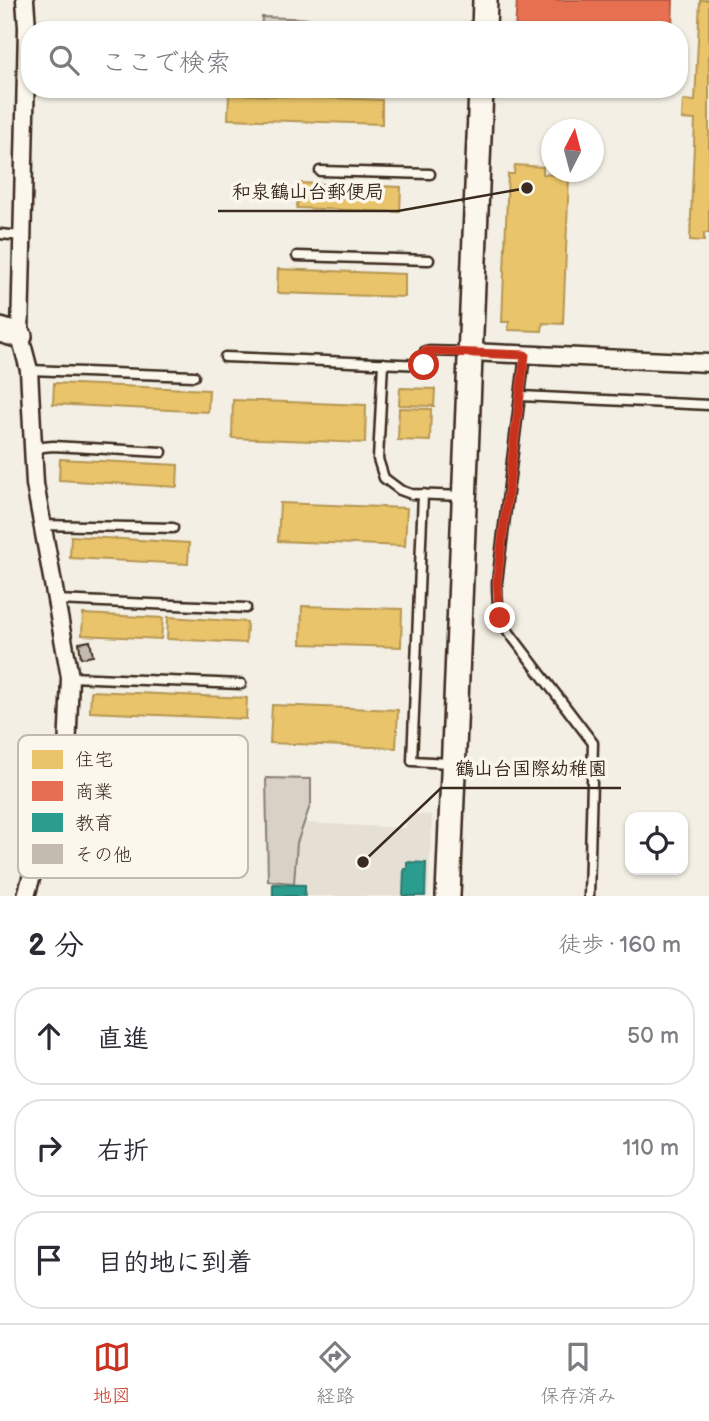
<!DOCTYPE html>
<html lang="ja">
<head>
<meta charset="utf-8">
<style>
  body { margin:0; font-family:"Balsamiq Sans","Klee One",sans-serif; background:#f2f2f3; color:#2b2b33 }
  .controls { position:absolute; right:21px; bottom:21px; display:grid; overflow:hidden; border-radius:14px; box-shadow:0 2px 5px #0004 }
  .controls button { width:63px; height:63px; display:grid; place-items:center; padding:0; border:0; border-bottom:2px solid #e1e1e2; background:#fff; color:#2b2b33; font:35px sans-serif }
  .compass { position:absolute; left:541px; top:119px; width:63px; height:63px; border-radius:50%; background:#fff; box-shadow:0 2px 5px #0004; rotate:6deg }
  .stop { position:absolute; width:21px; height:21px; margin:-16px; border:5px solid #c8321e; border-radius:50%; background:#fff }
  .stop.end { background:#c8321e; border-color:#fff; box-shadow:0 2px 7px #0008 }
  .list { margin:0; padding:0; list-style:none }
  h2 { display:flex; justify-content:space-between; align-items:center; height:91px; margin:0; padding:0 28px; font-size:30px }
  h2 small { font-size:23px; font-weight:400; color:#7c7c81 }
  .list li { display:grid; grid-template-columns:46px 1fr auto; gap:21px; align-items:center; box-sizing:border-box; height:98px; margin:0 14px 14px; padding:0 14px; border:2px solid #e1e1e2; border-radius:28px }
  .list b { display:block; font-size:26px; white-space:nowrap }
  .list em { font-size:23px; font-style:normal; color:#7c7c81 }
  .icon { flex:none; width:38px; height:38px; fill:none; stroke:currentColor; stroke-width:2; stroke-linecap:round; stroke-linejoin:round }
  .map { position:relative; flex:none; width:709px; height:896px; overflow:hidden }
  .search { position:absolute; background:#fff; box-shadow:0 2px 5px #0004; left:21px; right:21px; top:21px; height:77px; display:flex; align-items:center; gap:18px; box-sizing:border-box; padding:0 24px; border-radius:28px; color:#7c7c81; font-size:26px }
  .sheet { height:427px; background:#fff }
  nav { display:flex; justify-content:space-around; align-items:center; box-sizing:border-box; height:98px; border-top:2px solid #e1e1e2; background:#fff; font-size:19px; color:#7c7c81 }
  nav a { display:grid; justify-items:center; gap:4px }
  nav .on { color:#c8321e }
  .map>svg:first-child { display:block }
  .built { fill:#e5dfd4 }
  .green { fill:#d8d1c6; stroke:#8a7e72; stroke-width:2 }
  .homes { fill:#e9c46a; stroke:#b59653; stroke-width:2 }
  .shops { fill:#e76f51; stroke:#b35a42; stroke-width:2 }
  .schools { fill:#2a9d8f; stroke:#2f7a6d; stroke-width:2 }
  .building { fill:#c3bbb0; stroke:#3b2a1e; stroke-width:2 }
  .lines { fill:none; stroke-linecap:round; stroke-linejoin:round }
  .lane-casing { stroke:#3b2a1e; stroke-width:13 }
  .street-casing { stroke:#3b2a1e; stroke-width:21 }
  .secondary-casing { stroke:#3b2a1e; stroke-width:28 }
  .lane { stroke:#fbf7ec; stroke-width:8 }
  .street { stroke:#fbf7ec; stroke-width:16 }
  .secondary { stroke:#fbf7ec; stroke-width:23 }
  .route { stroke:#c8321e; stroke-width:9 }
  .key { fill:#fbf7ec; stroke:#c1baae; stroke-width:2 }
  .key-label { font-size:19px; fill:#3b2a1e }
  .leader { fill:none; stroke:#3b2a1e; stroke-width:2.5 }
  .callout-dot { fill:#3b2a1e; stroke:#fbf7ec; stroke-width:2.5 }
  .callout-label { font-size:19px; text-anchor:middle; font-weight:bold; fill:#3b2a1e; stroke:#fbf7ec; stroke-width:7; stroke-linejoin:round; paint-order:stroke }
</style>
</head>
<body>
<div class="map">
<svg width="709" height="896" viewBox="0 0 709 896">
  <rect width="100%" height="100%" fill="#f3efe4"/>
  <filter id="ink" filterUnits="userSpaceOnUse"><feTurbulence type="fractalNoise" baseFrequency=".0143" numOctaves="2"/><feDisplacementMap in="SourceGraphic" scale="14" xChannelSelector="R" yChannelSelector="G"/><feConvolveMatrix kernelMatrix="1 2 1 2 8 2 1 2 1" color-interpolation-filters="sRGB"/></filter>
  <g filter="url(#ink)">
    <path class="built" d="M 407,814 L 432,815 L 428,896 L 271,896 L 271,882 L 294,883 L 297,843 L 305,823 L 406,828 Z"/>
    <g class="green">
      <path d="M 262,17 L 340,20 L 339,30 L 261,30 Z"/>
      <path d="M 266,778 L 311,779 L 311,803 L 297,843 L 294,883 L 268,881 Z"/>
    </g>
    <g class="homes">
      <path d="M 700,0 L 709,0 L 709,233 L 704,233 L 704,241 L 690,240 L 695,120 L 682,119 L 683,100 L 695,101 Z"/>
      <path d="M 229,94 L 382,100 L 382,124 L 228,119 Z"/>
      <path d="M 515,165 L 543,167 L 543,174 L 569,176 L 563,324 L 543,323 L 542,331 L 508,330 L 509,322 L 502,322 L 508,174 L 514,174 Z"/>
      <path d="M 298,183 L 401,187 L 400,212 L 297,208 Z"/>
      <path d="M 278,269 L 405,274 L 405,297 L 277,293 Z"/>
      <path d="M 54,383 L 209,390 L 208,412 L 53,404 Z"/>
      <path d="M 400,388 L 435,389 L 434,406 L 399,405 Z"/>
      <path d="M 233,400 L 366,405 L 365,443 L 232,438 Z"/>
      <path d="M 399,408 L 431,409 L 430,441 L 398,440 Z"/>
      <path d="M 60,459 L 178,465 L 177,487 L 59,480 Z"/>
      <path d="M 280,503 L 407,508 L 405,546 L 278,541 Z"/>
      <path d="M 71,536 L 189,543 L 188,564 L 70,558 Z"/>
      <path d="M 302,606 L 402,609 L 401,647 L 301,644 Z"/>
      <path d="M 83,614 L 163,618 L 161,639 L 82,635 Z"/>
      <path d="M 168,617 L 247,622 L 246,643 L 167,639 Z"/>
      <path d="M 91,691 L 247,698 L 246,719 L 90,712 Z"/>
      <path d="M 272,705 L 398,710 L 396,748 L 270,743 Z"/>
    </g>
    <path class="shops" d="M 517,0 L 673,0 L 672,30 L 515,30 Z"/>
    <g class="schools">
      <path d="M 407,862 L 426,863 L 425,896 L 403,896 L 404,869 L 407,869 Z"/>
      <path d="M 273,884 L 305,885 L 305,896 L 273,896 Z"/>
    </g>
    <path class="building" d="M 90,641 L 93,656 L 81,658 L 79,643 Z"/>
    <g class="lines">
      <defs>
        <g id="lane">
          <path d="M 320,171 L 430,174"/>
          <path d="M 0,234 L 22,236"/>
          <path d="M 297,256 L 429,260"/>
          <path d="M 525,355 L 497,582 C 497,601 498,615 508,631 L 593,743 L 589,896"/>
          <path d="M 225,357 L 424,365 L 425,351 L 468,352"/>
          <path d="M 383,363 L 378,459 L 384,478 L 400,490 L 411,494 L 463,496"/>
          <path d="M 29,370 L 194,376"/>
          <path d="M 521,396 L 709,405"/>
          <path d="M 33,448 L 53,446 L 162,452"/>
          <path d="M 423,494 L 412,761 L 450,763"/>
          <path d="M 42,525 L 173,528"/>
          <path d="M 56,600 L 246,608"/>
          <path d="M 70,677 L 241,684"/>
          <path d="M 67,753 L 237,761"/>
          <path d="M 49,826 L 175,835"/>
        </g>
        <g id="street">
          <path d="M 25,0 L 27,27 L 20,336 L 29,370 L 35,484 L 70,677 L 67,753 L 26,896"/>
          <path d="M 471,352 L 709,363"/>
        </g>
        <g id="secondary">
          <path d="M 484,30 L 485,0"/>
          <path d="M 0,330 L 20,336"/>
          <path d="M 448,896 L 481,89"/>
        </g>
      </defs>
      <use href="#lane" class="lane-casing"/>
      <use href="#street" class="street-casing"/>
      <use href="#secondary" class="secondary-casing"/>
      <use href="#lane" class="lane"/>
      <use href="#street" class="street"/>
      <use href="#secondary" class="secondary"/>
    </g>
  </g>
  <g class="lines" filter="url(#ink)">
    <path class="route" d="M 424,365 L 425,351 L 525,355 L 497,582 L 500,618"/>
  </g>
  <rect x="18" y="735" width="230" height="143" rx="10" class="key"/>
  <rect x="32" y="750" width="31" height="19" fill="#e9c46a"/>
  <rect x="32" y="781" width="31" height="20" fill="#e76f51"/>
  <rect x="32" y="813" width="31" height="19" fill="#2a9d8f"/>
  <rect x="32" y="844" width="31" height="20" fill="#c3bbb0"/>
  <g class="key-label">
    <text x="75" y="766">住宅</text>
    <text x="75" y="798">商業</text>
    <text x="75" y="829">教育</text>
    <text x="75" y="861">その他</text>
  </g>
  <path class="leader" d="M527 188L398 211H218M363 862L441 788H621"/>
  <g class="callout-dot">
    <circle cx="527" cy="188" r="7"/>
    <circle cx="363" cy="862" r="7"/>
  </g>
  <g class="callout-label">
    <text x="308" y="198">和泉鶴山台郵便局</text>
    <text x="531" y="775">鶴山台国際幼稚園</text>
  </g>
</svg>
<div class="controls">
<button><svg class="icon" aria-label="locate" viewBox="0 0 24 24"><circle cx="12" cy="12" r="6"/><path d="M12 2v4M12 18v4M2 12h4M18 12h4"/></svg></button>
</div>
<svg class="compass" viewBox="-18 -18 36 36"><path d="M0-13l5 13h-10z" fill="#e53935"/><path d="M0 13l5-13h-10z" fill="#7c7c81"/></svg>
<div class="stop" style="left:424px;top:365px"></div>
<div class="stop end" style="left:500px;top:618px"></div>
<div class="search"><svg class="icon" aria-label="search" viewBox="0 0 24 24"><circle cx="10" cy="10" r="6"/><path d="M15 15l6 6"/></svg>ここで検索</div>
</div>
<section class="sheet">
<h2>2 分<small>徒歩 · 160 m</small></h2>
<ul class="list">
<li><svg class="icon" aria-label="ahead" viewBox="0 0 24 24"><path d="M12 20V5M6 11l6-6 6 6"/></svg><div><b>直進</b></div><em>50 m</em></li>
<li><svg class="icon" aria-label="right" viewBox="0 0 24 24"><path d="M7 20v-9h11M14 6l5 5-5 5"/></svg><div><b>右折</b></div><em>110 m</em></li>
<li><svg class="icon" aria-label="arrive" viewBox="0 0 24 24"><path d="M6 21V4h12l-3 4 3 4H6"/></svg><div><b>目的地に到着</b></div></li>
</ul>
</section>
<nav>
<a class="on"><svg class="icon" aria-label="map" viewBox="0 0 24 24"><path d="M3 6l6-2 6 2 6-2v14l-6 2-6-2-6 2zM9 4v14M15 6v14"/></svg>地図</a>
<a><svg class="icon" aria-label="directions" viewBox="0 0 24 24"><path d="M12 3l9 9-9 9-9-9zM9 14v-3h6M13 9l2 2-2 2"/></svg>経路</a>
<a><svg class="icon" aria-label="saved" viewBox="0 0 24 24"><path d="M7 4h10v16l-5-4-5 4z"/></svg>保存済み</a>
</nav>
</body>
</html>
